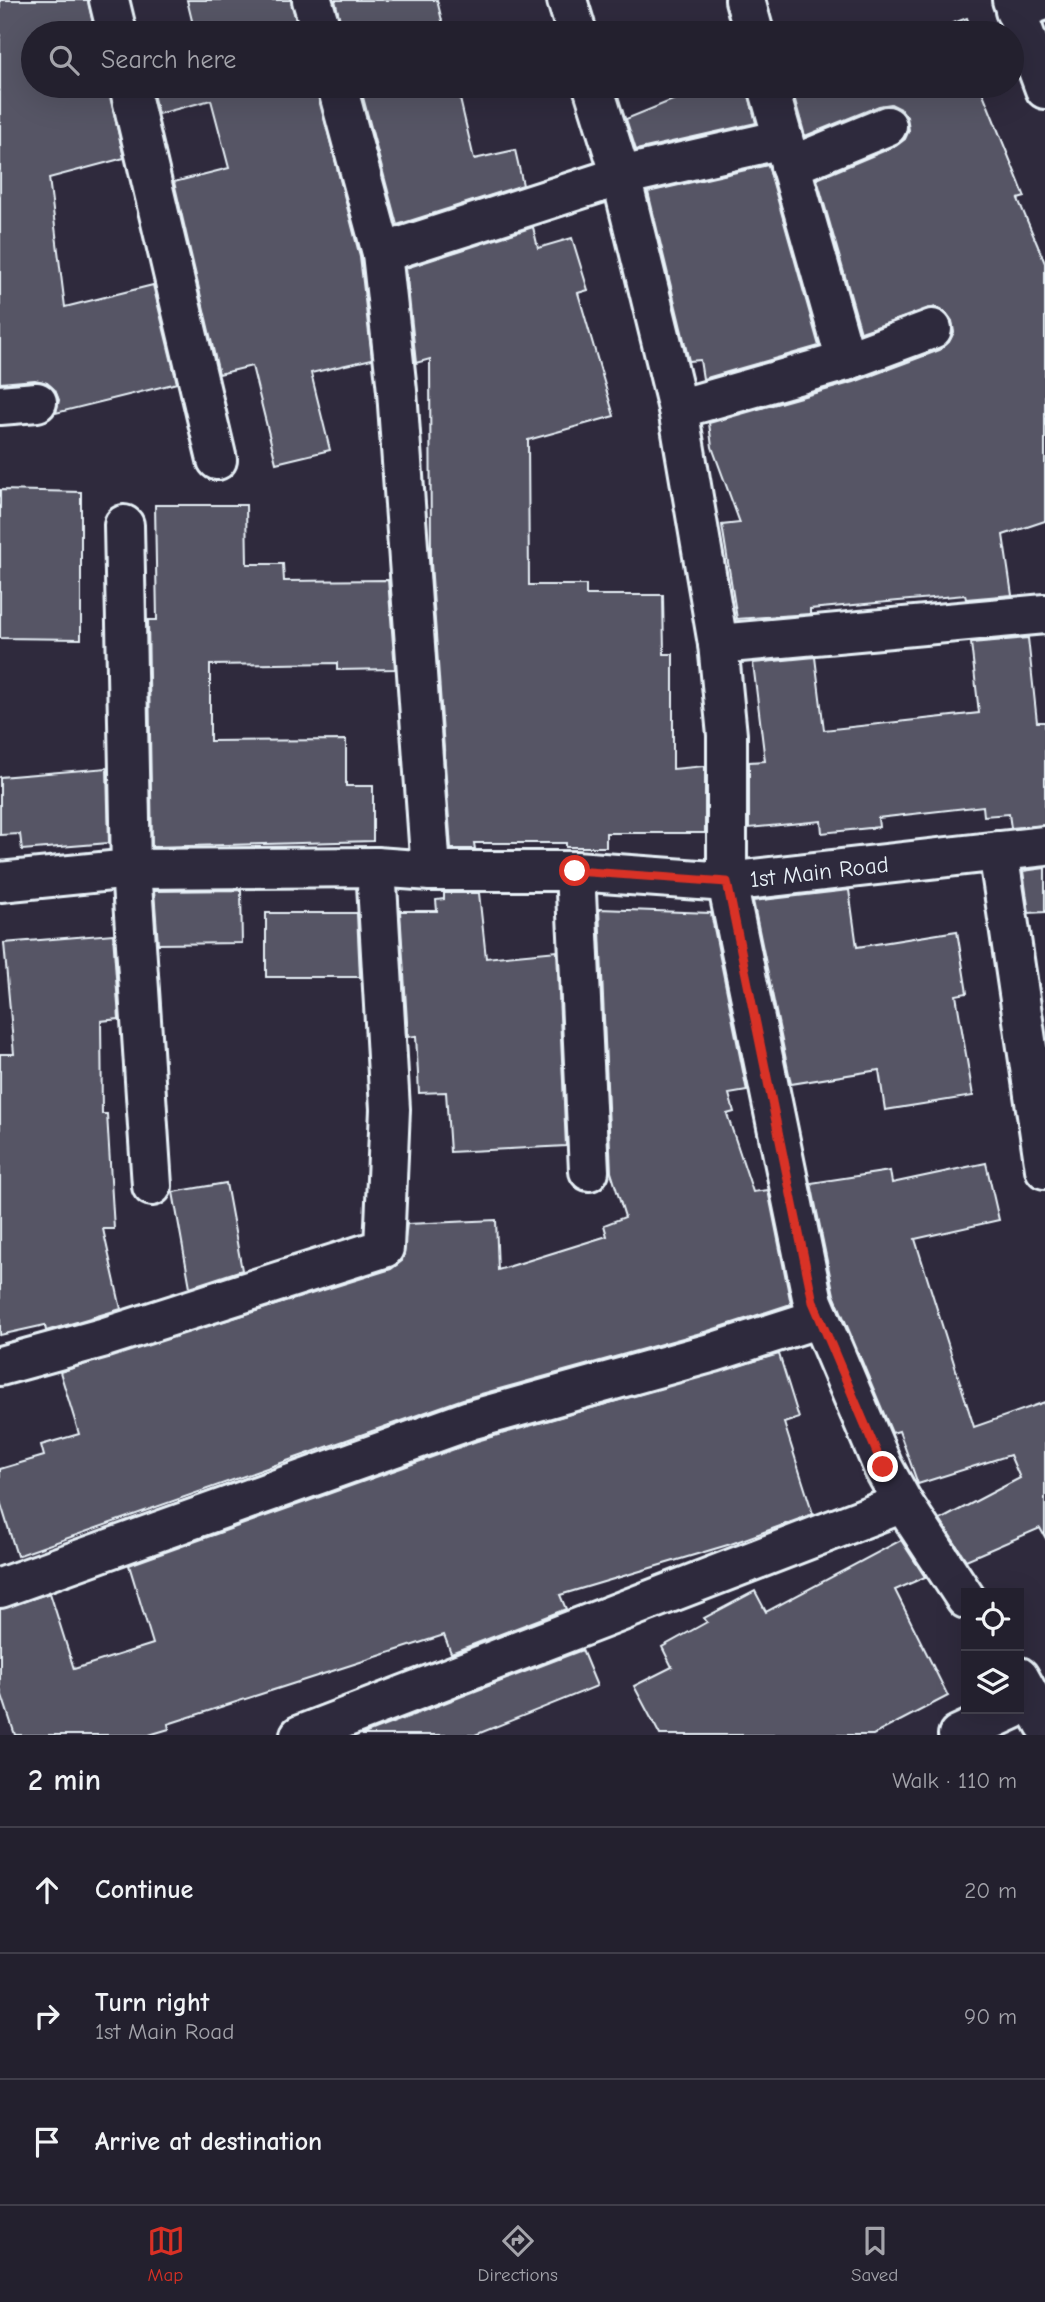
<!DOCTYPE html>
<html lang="en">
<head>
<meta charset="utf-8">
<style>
  body { margin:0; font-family:"Comic Neue",sans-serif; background:#2f2d3a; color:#f1f3f6 }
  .controls { position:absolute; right:21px; bottom:21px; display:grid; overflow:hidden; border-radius:0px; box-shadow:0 7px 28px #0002 }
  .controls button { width:63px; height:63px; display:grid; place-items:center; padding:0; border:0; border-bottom:2px solid #403e4a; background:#23202e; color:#f1f3f6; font:35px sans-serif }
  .stop { position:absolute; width:21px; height:21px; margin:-16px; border:5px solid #d93025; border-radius:50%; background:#fff }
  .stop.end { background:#d93025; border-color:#fff; box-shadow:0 2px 7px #0008 }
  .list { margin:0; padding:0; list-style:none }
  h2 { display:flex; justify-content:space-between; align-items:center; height:91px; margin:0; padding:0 28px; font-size:30px }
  h2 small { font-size:23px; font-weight:400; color:#a3a3aa }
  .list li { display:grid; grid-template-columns:46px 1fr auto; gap:21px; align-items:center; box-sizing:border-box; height:126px; padding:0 28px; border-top:2px solid #403e4a }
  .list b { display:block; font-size:26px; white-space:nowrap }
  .list p { margin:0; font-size:23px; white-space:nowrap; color:#a3a3aa }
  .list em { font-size:23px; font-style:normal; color:#a3a3aa }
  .icon { flex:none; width:38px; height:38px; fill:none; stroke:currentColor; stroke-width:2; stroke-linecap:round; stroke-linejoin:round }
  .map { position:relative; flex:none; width:1045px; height:1735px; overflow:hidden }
  .search { position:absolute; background:#23202e; box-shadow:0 7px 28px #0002; left:21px; right:21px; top:21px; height:77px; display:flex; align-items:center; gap:18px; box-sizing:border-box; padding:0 24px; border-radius:38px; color:#a3a3aa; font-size:26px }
  .sheet { height:469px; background:#23202e }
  nav { display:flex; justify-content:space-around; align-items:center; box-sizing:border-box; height:98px; border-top:2px solid #403e4a; background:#23202e; font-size:19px; color:#a3a3aa }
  nav a { display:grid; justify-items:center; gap:4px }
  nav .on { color:#d93025 }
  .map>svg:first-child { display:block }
  .building { fill:#575565; stroke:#e8f1f8; stroke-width:2 }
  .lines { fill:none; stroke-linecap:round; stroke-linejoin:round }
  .street-casing { stroke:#e8f1f8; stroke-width:44 }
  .street { stroke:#2f2a3d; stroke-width:38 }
  .route { stroke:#d93025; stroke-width:9 }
  .labels { text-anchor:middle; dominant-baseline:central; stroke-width:6; stroke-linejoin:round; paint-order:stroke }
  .street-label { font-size:23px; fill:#e8f1f8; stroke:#2f2a3d }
</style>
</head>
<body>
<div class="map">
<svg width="1045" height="1735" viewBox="0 0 1045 1735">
  <rect width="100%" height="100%" fill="#2f2a3d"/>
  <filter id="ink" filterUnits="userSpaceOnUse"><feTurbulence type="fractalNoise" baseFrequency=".0143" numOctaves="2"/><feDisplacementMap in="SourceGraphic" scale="14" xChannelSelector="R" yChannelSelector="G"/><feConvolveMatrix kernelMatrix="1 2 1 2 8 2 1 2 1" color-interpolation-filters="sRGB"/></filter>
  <g filter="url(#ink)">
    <g class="building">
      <path d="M 0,0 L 88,0 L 95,33 L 33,33 L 33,86 L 108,86 L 124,158 L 49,178 L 65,307 L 153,285 L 177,383 L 56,413 L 59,400 L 55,390 L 47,383 L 35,380 L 0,383 Z"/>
      <path d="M 187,0 L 291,0 L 299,33 L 195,33 Z"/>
      <path d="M 335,0 L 437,0 L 445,33 L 343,33 Z"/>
      <path d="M 967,18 L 973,33 L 926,33 Z"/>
      <path d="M 151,86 L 316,86 L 360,257 L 372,359 L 311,373 L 330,450 L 276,463 L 252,366 L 219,374 L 174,182 L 229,168 L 211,100 L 158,114 Z"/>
      <path d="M 360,86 L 457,86 L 474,159 L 515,150 L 523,185 L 397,225 Z"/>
      <path d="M 707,86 L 747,86 L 756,123 L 636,150 L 626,119 Z"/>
      <path d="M 791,86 L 980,86 L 1025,197 L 1018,199 L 1045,263 L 1045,521 L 1003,535 L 1012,595 L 966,599 L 965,595 L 810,609 L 810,614 L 737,619 L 722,525 L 740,523 L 712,447 L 709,423 L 854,382 L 940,350 L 949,342 L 954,332 L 952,321 L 946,313 L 935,307 L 861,332 L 817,179 L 896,146 L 905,139 L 909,130 L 907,117 L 901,109 L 891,104 L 879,106 L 805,136 Z"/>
      <path d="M 768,165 L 819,346 L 703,379 L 700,360 L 689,361 L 648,192 Z"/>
      <path d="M 533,227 L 538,248 L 572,238 L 588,290 L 578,293 L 614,416 L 528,440 L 529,585 L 586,585 L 586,595 L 663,595 L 664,654 L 673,654 L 673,769 L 705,766 L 705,833 L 606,833 L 606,847 L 566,847 L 566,843 L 474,843 L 475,849 L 451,849 L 431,563 L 430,359 L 416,363 L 406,268 Z"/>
      <path d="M 0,490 L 81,492 L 81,639 L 0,638 Z"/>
      <path d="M 155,505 L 246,505 L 247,564 L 283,564 L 284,581 L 388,580 L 395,669 L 337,670 L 337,663 L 210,665 L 210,741 L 346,740 L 346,786 L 373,786 L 373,841 L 152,847 L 148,620 L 157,620 Z"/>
      <path d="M 1028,638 L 1037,722 L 1045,722 L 1045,825 L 1011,828 L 1009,814 L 984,816 L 983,806 L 878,818 L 879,827 L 822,833 L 821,821 L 749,828 L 749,762 L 765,761 L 753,663 L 815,657 L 824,730 L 979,713 L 971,643 Z"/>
      <path d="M 107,768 L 109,843 L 22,850 L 20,834 L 0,835 L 0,777 Z"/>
      <path d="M 1045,868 L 1045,912 L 1029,913 L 1023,871 Z"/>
      <path d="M 241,890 L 242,943 L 158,944 L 154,891 Z"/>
      <path d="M 849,890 L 857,947 L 957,931 L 967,993 L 956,995 L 973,1096 L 885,1110 L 879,1070 L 791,1084 L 753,901 Z"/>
      <path d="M 444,893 L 479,893 L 486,958 L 557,951 L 566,1146 L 450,1152 L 446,1092 L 419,1093 L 416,1036 L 408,1037 L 400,911 L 437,911 L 436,900 L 444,899 Z"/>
      <path d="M 599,909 L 711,913 L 747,1091 L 729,1094 L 734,1112 L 727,1114 L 753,1192 L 768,1190 L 791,1304 L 708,1331 L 463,1399 L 17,1556 L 0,1501 L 0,1469 L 44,1456 L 41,1445 L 79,1434 L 60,1372 L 391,1269 L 402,1261 L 407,1224 L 496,1220 L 498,1270 L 607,1236 L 604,1225 L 625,1217 L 611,1172 Z"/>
      <path d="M 266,913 L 357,913 L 360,977 L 266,977 Z"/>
      <path d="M 113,934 L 119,1019 L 101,1021 L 102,1114 L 107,1114 L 114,1229 L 103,1229 L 121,1309 L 46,1331 L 45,1325 L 0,1335 L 0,1054 L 14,1054 L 4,943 Z"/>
      <path d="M 986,1163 L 999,1220 L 915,1239 L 974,1427 L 1045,1402 L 1045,1537 L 1040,1528 L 966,1560 L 940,1520 L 1020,1478 L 1010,1455 L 918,1484 L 899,1431 L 892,1433 L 834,1295 L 811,1183 L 890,1171 L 892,1183 Z"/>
      <path d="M 226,1183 L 242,1270 L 190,1287 L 173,1192 Z"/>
      <path d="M 779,1354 L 799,1418 L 784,1423 L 813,1514 L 731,1544 L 560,1595 L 566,1609 L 451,1653 L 444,1635 L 168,1724 L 169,1729 L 149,1735 L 15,1735 L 0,1689 L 0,1609 L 50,1593 L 74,1669 L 153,1644 L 129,1565 L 477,1441 Z"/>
      <path d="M 901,1540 L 925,1577 L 895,1590 L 948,1696 L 873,1735 L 660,1735 L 634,1686 L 672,1667 L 662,1647 L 707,1622 L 704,1618 L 755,1591 L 766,1612 Z"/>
      <path d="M 582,1650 L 597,1686 L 475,1735 L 361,1735 Z"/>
    </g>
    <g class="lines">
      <defs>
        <g id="street">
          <path d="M 109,0 L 117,33"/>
          <path d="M 312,0 L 322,33"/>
          <path d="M 567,0 L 577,33"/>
          <path d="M 745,0 L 754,33"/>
          <path d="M 1012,0 L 1045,89"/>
          <path d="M 1015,11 L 1045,0"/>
          <path d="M 129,86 L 217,460"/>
          <path d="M 337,86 L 382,253 L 397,391 L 431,871"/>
          <path d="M 593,86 L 621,176 L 678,409 L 718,644 L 727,735 L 727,882 L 813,1302 L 883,1467 L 903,1503 L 966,1599"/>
          <path d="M 790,166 L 887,126"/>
          <path d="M 382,253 L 621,176 L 783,139"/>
          <path d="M 846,361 L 932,329"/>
          <path d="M 0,405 L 37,402"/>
          <path d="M 678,409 L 846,361 L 768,86"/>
          <path d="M 124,525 L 131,869 L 152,1186"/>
          <path d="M 718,644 L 1045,614"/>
          <path d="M 998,851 L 1045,1169"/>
          <path d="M 575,871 L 589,1171"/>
          <path id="s1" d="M 0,882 L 131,869 L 376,867 L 431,871 L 575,871 L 727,882 L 1045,846"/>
          <path d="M 0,1366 L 102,1338 L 384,1248 L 390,1109 L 376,867"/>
          <path d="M 0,1588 L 470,1420 L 714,1352 L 820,1318"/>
          <path d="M 1019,1677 L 1045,1724"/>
          <path d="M 300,1735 L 903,1503"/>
          <path d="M 958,1735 L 1014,1709"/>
        </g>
      </defs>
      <use href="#street" class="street-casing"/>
      <use href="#street" class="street"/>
    </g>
  </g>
  <g class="lines" filter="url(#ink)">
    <path class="route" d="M 575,871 L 727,882 L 813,1302 L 883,1467"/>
  </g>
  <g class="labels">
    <g class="street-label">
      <text stroke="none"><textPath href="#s1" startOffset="821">1st Main Road</textPath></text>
    </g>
  </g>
</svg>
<div class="controls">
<button><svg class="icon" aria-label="locate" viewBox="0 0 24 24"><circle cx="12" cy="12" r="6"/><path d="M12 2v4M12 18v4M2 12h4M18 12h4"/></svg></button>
<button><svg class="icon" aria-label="layers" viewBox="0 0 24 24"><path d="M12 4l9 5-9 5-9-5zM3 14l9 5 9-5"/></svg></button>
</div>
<div class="stop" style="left:575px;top:871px"></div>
<div class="stop end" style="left:883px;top:1467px"></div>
<div class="search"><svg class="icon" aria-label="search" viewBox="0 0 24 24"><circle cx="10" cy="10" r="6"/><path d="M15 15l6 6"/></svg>Search here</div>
</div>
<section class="sheet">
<h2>2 min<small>Walk · 110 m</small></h2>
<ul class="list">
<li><svg class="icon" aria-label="ahead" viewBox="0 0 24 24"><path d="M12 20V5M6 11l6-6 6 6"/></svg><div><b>Continue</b></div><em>20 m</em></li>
<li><svg class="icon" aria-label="right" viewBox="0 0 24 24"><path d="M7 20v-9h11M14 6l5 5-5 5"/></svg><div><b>Turn right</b><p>1st Main Road</p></div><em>90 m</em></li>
<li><svg class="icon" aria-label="arrive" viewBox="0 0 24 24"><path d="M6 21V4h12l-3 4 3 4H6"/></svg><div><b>Arrive at destination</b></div></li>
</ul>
</section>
<nav>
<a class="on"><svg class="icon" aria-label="map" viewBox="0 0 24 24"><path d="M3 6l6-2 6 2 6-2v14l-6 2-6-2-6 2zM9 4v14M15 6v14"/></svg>Map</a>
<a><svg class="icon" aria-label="directions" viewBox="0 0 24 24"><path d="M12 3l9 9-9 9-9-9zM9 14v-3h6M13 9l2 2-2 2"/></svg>Directions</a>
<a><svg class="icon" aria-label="saved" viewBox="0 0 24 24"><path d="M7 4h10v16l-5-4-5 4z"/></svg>Saved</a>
</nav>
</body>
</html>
